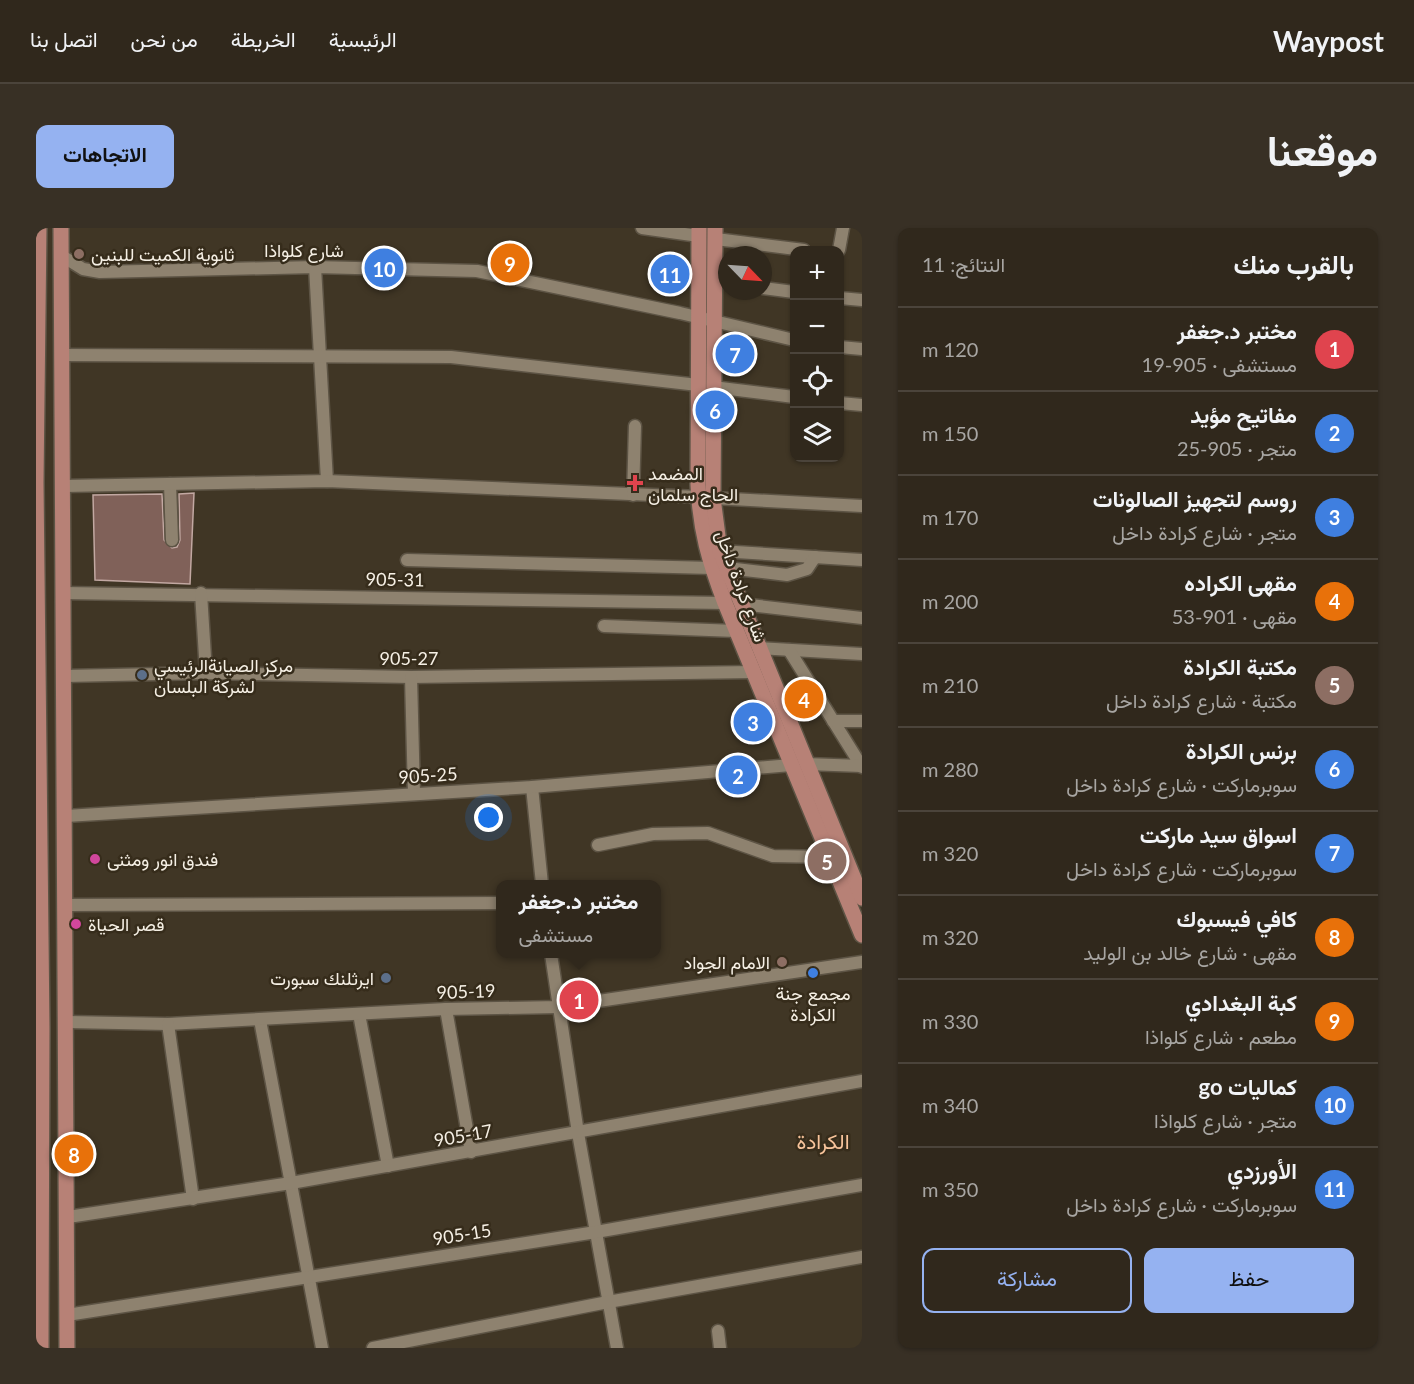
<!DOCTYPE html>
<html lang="ar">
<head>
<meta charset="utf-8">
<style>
  body { margin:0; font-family:Lato,Vazirmatn,sans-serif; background:#383025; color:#f1f3f6; direction:rtl }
  .controls { position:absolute; right:18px; top:18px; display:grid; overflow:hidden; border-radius:12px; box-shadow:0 2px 4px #0004 }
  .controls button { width:54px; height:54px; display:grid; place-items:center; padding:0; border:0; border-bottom:2px solid #4b443b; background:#30281c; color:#f1f3f6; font:30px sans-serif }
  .compass { position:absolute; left:682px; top:18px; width:54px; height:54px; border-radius:50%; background:#30281c; box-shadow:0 2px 4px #0004; rotate:115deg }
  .you { position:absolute; left:453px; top:590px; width:21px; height:21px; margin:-15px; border:4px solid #fff; border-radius:50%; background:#1a73e8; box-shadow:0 0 0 9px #1a73e833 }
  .badge { display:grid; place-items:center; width:39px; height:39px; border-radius:50%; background:#95b2f1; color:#fff; font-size:20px; font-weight:700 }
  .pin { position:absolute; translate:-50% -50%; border:3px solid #fff; box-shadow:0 2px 6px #0006 }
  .popup { position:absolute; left:460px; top:652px; width:165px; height:78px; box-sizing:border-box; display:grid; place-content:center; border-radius:12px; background:#30281c; filter:drop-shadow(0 2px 4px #0005); font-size:20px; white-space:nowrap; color:#a8a6a3 }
  .popup b { font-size:22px; color:#f1f3f6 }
  .popup::after { content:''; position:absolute; left:50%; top:100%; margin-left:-12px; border:12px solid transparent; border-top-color:#30281c }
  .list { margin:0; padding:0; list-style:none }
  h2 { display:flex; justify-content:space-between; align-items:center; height:78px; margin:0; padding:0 24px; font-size:26px }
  h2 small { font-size:20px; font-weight:400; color:#a8a6a3 }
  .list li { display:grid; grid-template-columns:39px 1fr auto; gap:18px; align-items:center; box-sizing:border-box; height:84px; padding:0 24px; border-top:2px solid #4b443b }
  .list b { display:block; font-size:22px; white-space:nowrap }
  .list p { margin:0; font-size:20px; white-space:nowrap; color:#a8a6a3 }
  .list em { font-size:20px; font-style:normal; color:#a8a6a3 }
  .actions { display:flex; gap:12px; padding:18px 24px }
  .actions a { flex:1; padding:14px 0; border:2px solid #95b2f1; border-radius:12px; text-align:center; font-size:21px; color:#95b2f1 }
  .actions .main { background:#95b2f1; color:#111 }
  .icon { flex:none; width:33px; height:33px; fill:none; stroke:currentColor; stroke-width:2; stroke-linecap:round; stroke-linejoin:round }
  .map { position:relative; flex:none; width:826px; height:1120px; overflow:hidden; direction:ltr; border-radius:12px }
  header { display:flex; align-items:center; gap:36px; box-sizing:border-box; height:84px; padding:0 30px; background:#30281c; border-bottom:2px solid #4b443b }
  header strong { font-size:28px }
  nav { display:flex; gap:33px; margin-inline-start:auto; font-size:21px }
  .intro { display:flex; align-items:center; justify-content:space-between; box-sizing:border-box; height:144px; padding:0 36px }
  h1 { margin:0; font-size:42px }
  .button { padding:15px 27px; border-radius:12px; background:#95b2f1; color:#111; font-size:21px; font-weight:700 }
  main { display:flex; gap:36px; padding:0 36px }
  aside { flex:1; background:#30281c; border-radius:12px; box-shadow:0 2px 4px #0004 }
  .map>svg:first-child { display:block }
  .building { fill:#806159; stroke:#c2a8a2; stroke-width:1.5 }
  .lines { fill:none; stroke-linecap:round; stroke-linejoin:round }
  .minor-casing { stroke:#5d5445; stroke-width:15 }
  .major-casing { stroke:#5d5445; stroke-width:18 }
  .minor { stroke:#8e826f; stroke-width:12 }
  .major { stroke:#b78176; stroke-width:15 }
  .education-dot { fill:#8d6e63; stroke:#362c1b; stroke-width:2 }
  .health-dot { fill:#e0444e; stroke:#362c1b; stroke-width:2 }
  .service-dot { fill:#5c6f8a; stroke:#362c1b; stroke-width:2 }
  .hotel-dot { fill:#d1479c; stroke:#362c1b; stroke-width:2 }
  .shop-dot { fill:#3f7fe0; stroke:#362c1b; stroke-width:2 }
  .labels { text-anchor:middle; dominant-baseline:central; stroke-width:5; stroke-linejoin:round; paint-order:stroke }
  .street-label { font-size:18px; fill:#f6f0e5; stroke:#362c1b }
  .poi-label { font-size:18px; fill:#f6f0e5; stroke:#362c1b; text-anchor:start }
  .quarter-label { font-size:21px; fill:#f8c49b; stroke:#362c1b }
</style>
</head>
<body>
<header>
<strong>Waypost</strong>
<nav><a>الرئيسية</a><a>الخريطة</a><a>من نحن</a><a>اتصل بنا</a></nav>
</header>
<div class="intro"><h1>موقعنا</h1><a class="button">الاتجاهات</a></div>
<main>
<aside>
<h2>بالقرب منك<small>النتائج: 11</small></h2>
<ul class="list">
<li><span class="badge" style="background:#e0444e">1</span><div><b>مختبر د.جغفر</b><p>مستشفى · 905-19</p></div><em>120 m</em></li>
<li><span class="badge" style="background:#3f7fe0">2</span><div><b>مفاتيح مؤيد</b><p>متجر · 905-25</p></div><em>150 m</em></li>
<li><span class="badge" style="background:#3f7fe0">3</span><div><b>روسم لتجهيز الصالونات</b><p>متجر · شارع كرادة داخل</p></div><em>170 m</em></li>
<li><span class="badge" style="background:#e8710a">4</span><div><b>مقهى الكراده</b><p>مقهى · 901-53</p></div><em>200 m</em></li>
<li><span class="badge" style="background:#8d6e63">5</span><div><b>مكتبة الكرادة</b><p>مكتبة · شارع كرادة داخل</p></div><em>210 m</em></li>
<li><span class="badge" style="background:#3f7fe0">6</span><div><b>برنس الكرادة</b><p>سوبرماركت · شارع كرادة داخل</p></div><em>280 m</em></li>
<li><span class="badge" style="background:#3f7fe0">7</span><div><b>اسواق سيد ماركت</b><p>سوبرماركت · شارع كرادة داخل</p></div><em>320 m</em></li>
<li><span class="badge" style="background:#e8710a">8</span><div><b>كافي فيسبوك</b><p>مقهى · شارع خالد بن الوليد</p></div><em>320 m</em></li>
<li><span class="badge" style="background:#e8710a">9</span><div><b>كبة البغدادي</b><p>مطعم · شارع كلواذا</p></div><em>330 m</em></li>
<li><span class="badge" style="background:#3f7fe0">10</span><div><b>كماليات go</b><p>متجر · شارع كلواذا</p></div><em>340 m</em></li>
<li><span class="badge" style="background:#3f7fe0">11</span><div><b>الأورزدي</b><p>سوبرماركت · شارع كرادة داخل</p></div><em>350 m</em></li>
</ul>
<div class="actions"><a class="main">حفظ</a><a>مشاركة</a></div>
</aside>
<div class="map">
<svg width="826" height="1120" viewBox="0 0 826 1120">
  <rect width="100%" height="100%" fill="#403625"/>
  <path class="building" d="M 158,265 L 154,356 L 59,352 L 57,267 L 126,266 L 128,312 L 136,320 L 141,319 L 144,312 L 143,266 Z"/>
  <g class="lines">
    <defs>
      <g id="minor">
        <path d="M 606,0 L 663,8"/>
        <path d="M 680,11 L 768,22"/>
        <path d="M 803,22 L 807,0"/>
        <path d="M 26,28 L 47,41 L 64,44 L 279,39 L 441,43 L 644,85 L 758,112"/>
        <path d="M 279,39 L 291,253"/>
        <path d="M 727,60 L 758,64"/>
        <path d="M 804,70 L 826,72"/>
        <path d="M 804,119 L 826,121"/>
        <path d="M 27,127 L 415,129 L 662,157"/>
        <path d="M 677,159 L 758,169"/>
        <path d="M 804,175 L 826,177"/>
        <path d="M 134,256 L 136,312"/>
        <path d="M 28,258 L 291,253 L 663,269"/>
        <path d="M 597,267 L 599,198"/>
        <path d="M 677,270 L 826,278"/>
        <path d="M 684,323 L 826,332"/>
        <path d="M 371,332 L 676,340"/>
        <path d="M 691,340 L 751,347 L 771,341 L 779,329"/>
        <path d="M 28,365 L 689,375"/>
        <path d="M 165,365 L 170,445"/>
        <path d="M 705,376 L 826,390"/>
        <path d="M 568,398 L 700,403"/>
        <path d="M 723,420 L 826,426"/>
        <path d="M 753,422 L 826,539"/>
        <path d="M 29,448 L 170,445 L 375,449 L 717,444"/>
        <path d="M 375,449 L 378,566"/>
        <path d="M 797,493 L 826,493"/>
        <path d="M 770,536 L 826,538"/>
        <path d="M 496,559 L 506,656"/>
        <path d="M 30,588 L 496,559 L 755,537"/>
        <path d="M 562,617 L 617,606 L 672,605 L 737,628 L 793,629"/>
        <path d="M 31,677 L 465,675"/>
        <path d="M 515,726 L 542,905 L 581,1120"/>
        <path d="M 410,781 L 435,924"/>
        <path d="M 323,786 L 352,938"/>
        <path d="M 224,792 L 286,1120"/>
        <path d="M 32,794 L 132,796 L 410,781 L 522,779 L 826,734"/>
        <path d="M 132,796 L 157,971"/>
        <path d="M 32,989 L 255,955 L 826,853"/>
        <path d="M 31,1087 L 560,1004 L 826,957"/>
        <path d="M 682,1103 L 684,1120"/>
        <path d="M 337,1120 L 572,1074 L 826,1029"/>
      </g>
      <g id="major">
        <path d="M 3,0 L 0,255 L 6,800 L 5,1120"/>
        <path d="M 25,0 L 31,1120"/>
        <path d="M 663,0 L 662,257 C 664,302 673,333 689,375 L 826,707"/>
        <path d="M 679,0 L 677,270 L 684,323 L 826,670"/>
      </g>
    </defs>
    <use href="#minor" class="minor-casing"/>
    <use href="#major" class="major-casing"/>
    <use href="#minor" class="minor"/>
    <use href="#major" class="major"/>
  </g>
  <g class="education-dot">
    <circle cx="43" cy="26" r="6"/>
    <circle cx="746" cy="734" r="6"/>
  </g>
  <path class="health-dot" d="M596 246h6v6h6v6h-6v6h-6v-6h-6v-6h6z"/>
  <g class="service-dot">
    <circle cx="106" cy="447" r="6"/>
    <circle cx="350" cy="750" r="6"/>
  </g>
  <g class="hotel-dot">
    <circle cx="59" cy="631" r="6"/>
    <circle cx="40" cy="696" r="6"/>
  </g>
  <circle class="shop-dot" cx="777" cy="745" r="6"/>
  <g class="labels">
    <g class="street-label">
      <text x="268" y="22">شارع كلواذا</text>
      <text transform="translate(359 351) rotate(1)">905-31</text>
      <text transform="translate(706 358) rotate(70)">شارع كرادة داخل</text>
      <text x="373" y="430">905-27</text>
      <text transform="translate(392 547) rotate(-4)">905-25</text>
      <text transform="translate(430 763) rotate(-2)">905-19</text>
      <text transform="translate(427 907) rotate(-10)">905-17</text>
      <text transform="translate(426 1006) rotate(-9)">905-15</text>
    </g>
    <g class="poi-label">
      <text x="55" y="26">ثانوية الكميت للبنين</text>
      <text x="612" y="245">المضمد<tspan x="612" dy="21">الحاج سلمان</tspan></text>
      <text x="118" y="437">مركز الصيانةالرئيسي<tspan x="118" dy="21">لشركة البلسان</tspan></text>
      <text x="71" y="631">فندق انور ومثنى</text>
      <text x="52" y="696">قصر الحياة</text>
      <text x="734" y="734" text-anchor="end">الامام الجواد</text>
      <text x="338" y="750" text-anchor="end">ايرثلنك سبورت</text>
      <text x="777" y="765" text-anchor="middle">مجمع جنة<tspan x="777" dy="21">الكرادة</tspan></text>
    </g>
    <g class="quarter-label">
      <text x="787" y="912">الكرادة</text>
    </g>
  </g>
</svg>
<div class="controls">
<button>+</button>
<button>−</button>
<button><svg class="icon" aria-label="locate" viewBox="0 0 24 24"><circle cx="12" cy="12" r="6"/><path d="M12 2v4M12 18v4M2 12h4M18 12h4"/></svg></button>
<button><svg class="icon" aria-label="layers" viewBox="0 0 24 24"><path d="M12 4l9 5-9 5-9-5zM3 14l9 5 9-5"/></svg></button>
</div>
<svg class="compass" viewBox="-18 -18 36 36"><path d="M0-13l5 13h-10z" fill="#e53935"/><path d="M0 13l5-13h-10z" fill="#a8a6a3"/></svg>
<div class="you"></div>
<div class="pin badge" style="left:543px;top:772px;background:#e0444e">1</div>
<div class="popup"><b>مختبر د.جغفر</b>مستشفى</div>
<div class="pin badge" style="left:702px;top:547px;background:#3f7fe0">2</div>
<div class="pin badge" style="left:717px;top:494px;background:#3f7fe0">3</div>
<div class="pin badge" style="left:768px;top:471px;background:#e8710a">4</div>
<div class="pin badge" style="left:791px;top:633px;background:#8d6e63">5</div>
<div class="pin badge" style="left:679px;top:182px;background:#3f7fe0">6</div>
<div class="pin badge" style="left:699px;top:126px;background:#3f7fe0">7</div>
<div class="pin badge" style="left:38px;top:926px;background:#e8710a">8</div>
<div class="pin badge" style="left:474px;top:35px;background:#e8710a">9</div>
<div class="pin badge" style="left:348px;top:40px;background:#3f7fe0">10</div>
<div class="pin badge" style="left:634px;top:46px;background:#3f7fe0">11</div>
</div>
</main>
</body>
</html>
